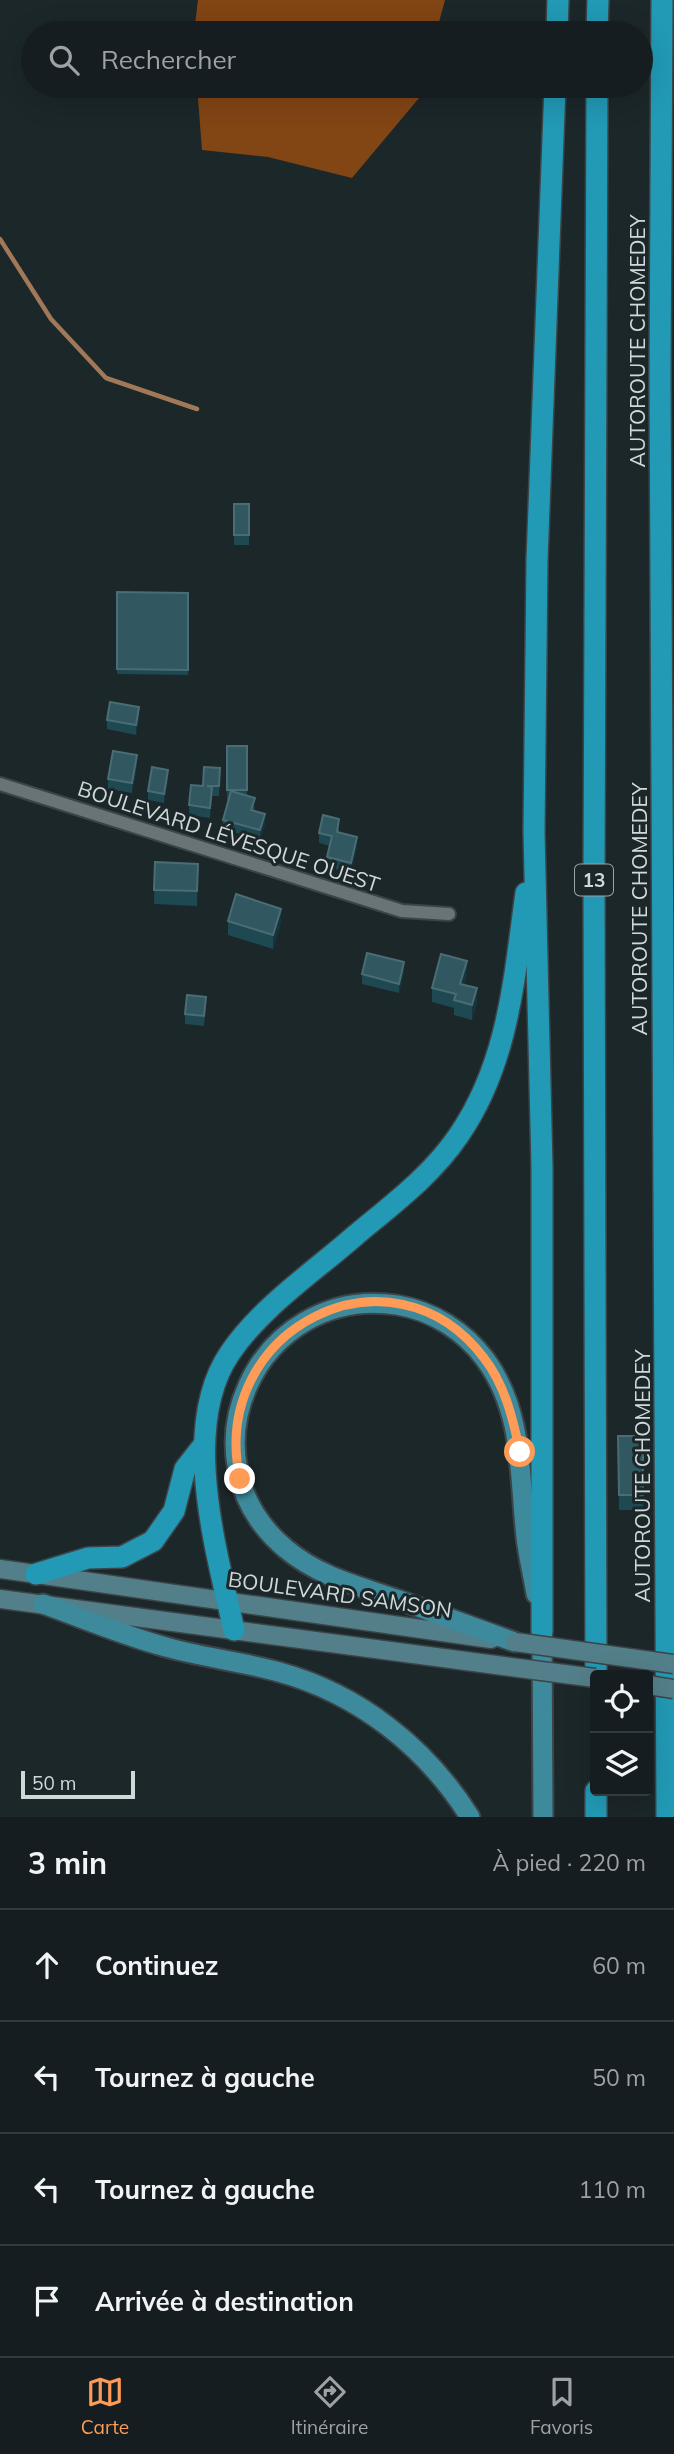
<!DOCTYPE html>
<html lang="fr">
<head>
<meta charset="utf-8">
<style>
  body { margin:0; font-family:Mulish,sans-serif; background:#222a2d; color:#f1f3f6 }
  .controls { position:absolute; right:21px; bottom:21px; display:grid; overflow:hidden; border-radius:7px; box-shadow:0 7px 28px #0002 }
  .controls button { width:63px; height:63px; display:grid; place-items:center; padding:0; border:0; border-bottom:2px solid #343b3e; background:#151d20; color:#f1f3f6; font:35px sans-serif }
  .scale { position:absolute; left:21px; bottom:18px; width:114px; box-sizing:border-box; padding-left:7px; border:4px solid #d1d8da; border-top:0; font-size:19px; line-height:24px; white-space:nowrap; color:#d1d8da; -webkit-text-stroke:5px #1c272a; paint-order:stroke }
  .stop { position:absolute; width:21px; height:21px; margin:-16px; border:5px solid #fe9c57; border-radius:50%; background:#fff }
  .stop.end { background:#fe9c57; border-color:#fff; box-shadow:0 2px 7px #0008 }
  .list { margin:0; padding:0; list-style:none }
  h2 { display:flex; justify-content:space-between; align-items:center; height:91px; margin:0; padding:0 28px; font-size:30px }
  h2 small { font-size:23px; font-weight:400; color:#9da2a5 }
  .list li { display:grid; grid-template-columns:46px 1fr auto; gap:21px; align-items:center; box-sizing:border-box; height:112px; padding:0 28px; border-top:2px solid #343b3e }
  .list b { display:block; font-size:26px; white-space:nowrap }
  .list em { font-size:23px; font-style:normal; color:#9da2a5 }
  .icon { flex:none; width:38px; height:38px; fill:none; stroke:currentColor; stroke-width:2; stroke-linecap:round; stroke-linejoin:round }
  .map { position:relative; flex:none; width:674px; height:1817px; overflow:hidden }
  .search { position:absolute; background:#151d20; box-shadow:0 7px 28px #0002; left:21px; right:21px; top:21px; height:77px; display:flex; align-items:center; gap:18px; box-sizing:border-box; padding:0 24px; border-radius:38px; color:#9da2a5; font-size:26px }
  .sheet { height:539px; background:#151d20 }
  nav { display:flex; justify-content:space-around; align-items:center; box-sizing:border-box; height:98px; border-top:2px solid #343b3e; background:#151d20; font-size:19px; color:#9da2a5 }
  nav a { display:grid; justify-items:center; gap:4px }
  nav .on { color:#fe9c57 }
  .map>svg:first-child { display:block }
  .forest { fill:#824514 }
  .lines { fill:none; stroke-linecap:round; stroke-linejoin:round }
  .stream { stroke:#a27958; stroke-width:4.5 }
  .street-casing { stroke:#3b4447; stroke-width:16 }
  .secondary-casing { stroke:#3b4447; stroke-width:21 }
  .primary-casing { stroke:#3b4447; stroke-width:23 }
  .highway-casing { stroke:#3b4447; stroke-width:24 }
  .street { stroke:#687478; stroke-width:12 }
  .secondary { stroke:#537f8a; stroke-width:18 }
  .primary { stroke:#3e8a9d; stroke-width:19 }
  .highway { stroke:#2299b5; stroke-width:21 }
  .secondary-bridge-casing { stroke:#3b4447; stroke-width:21; stroke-linecap:butt }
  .secondary-bridge { stroke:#537f8a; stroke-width:18 }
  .wall { fill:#1e4852 }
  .shaded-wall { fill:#15343c }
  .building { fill:#315761; stroke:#4a6c74; stroke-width:2 }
  .route { stroke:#fe9c57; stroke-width:9 }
  .labels { text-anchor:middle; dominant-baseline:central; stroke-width:6; stroke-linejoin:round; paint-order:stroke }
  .shield { fill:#1c272a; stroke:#9ba3a5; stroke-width:2 }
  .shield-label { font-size:19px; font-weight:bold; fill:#d1d8da }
  .street-label { font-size:21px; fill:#d1d8da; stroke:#1c272a }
</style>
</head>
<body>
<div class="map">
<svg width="674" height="1817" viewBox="0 0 674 1817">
  <rect width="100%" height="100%" fill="#1c272a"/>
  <g class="forest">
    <path d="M 198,0 L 445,0 L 436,33 L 194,33 Z"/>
    <path d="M 197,86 L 422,86 L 419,98 L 352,178 L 268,157 L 202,150 Z"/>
  </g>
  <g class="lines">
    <path class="stream" d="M 0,239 L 51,319 L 106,378 L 197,409"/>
    <defs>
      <path id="street" d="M 0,784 L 402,911 L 449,914"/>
      <g id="secondary">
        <path d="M 0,1569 L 491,1639"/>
        <path d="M 0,1599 L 496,1665"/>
      </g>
      <g id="primary">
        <path d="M 43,1604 C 82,1618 120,1634 159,1645 C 198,1657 240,1661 279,1672 C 359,1694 426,1747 470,1817"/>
        <path d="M 542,1630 L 543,1817"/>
        <path d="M 515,1642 C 475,1628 436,1613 396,1599 C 356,1585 320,1577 286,1549 C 177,1458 257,1284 397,1305 C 433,1311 464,1331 485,1359 C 524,1412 519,1475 526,1537 C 528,1556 533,1575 536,1594"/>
      </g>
      <g id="highway">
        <path d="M 662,0 L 660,379 L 667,1817"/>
        <path d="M 557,33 L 558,0"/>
        <path d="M 597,33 L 598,0"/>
        <path d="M 36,1574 L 88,1558 L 122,1557 L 153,1541 L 174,1511 L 185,1469 L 203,1446"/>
        <path d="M 234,1630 C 216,1549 180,1426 230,1353 C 262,1306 315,1271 357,1234 C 393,1204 432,1175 459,1135 C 509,1062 514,978 526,893"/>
        <path d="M 542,1632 L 542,1168 L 534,832 L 537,560 L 555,86"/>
        <path d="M 596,1675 L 594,878 L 597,86"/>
        <path d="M 596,1791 L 596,1817"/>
      </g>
    </defs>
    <use href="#street" class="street-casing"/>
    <use href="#secondary" class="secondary-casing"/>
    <use href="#primary" class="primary-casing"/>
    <use href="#highway" class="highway-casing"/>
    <use href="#street" class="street"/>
    <use href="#secondary" class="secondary"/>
    <use href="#primary" class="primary"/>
    <use href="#highway" class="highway"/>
    <defs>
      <g id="secondary-bridge">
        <path d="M 515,1642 L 674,1664"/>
        <path d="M 496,1665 L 595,1678"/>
        <path d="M 648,1685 L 674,1689"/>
      </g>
    </defs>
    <use href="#secondary-bridge" class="secondary-bridge-casing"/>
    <use href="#secondary-bridge" class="secondary-bridge"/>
  </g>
  <g class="wall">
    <rect x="234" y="504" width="15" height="41"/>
    <path d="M 117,592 L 188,593 L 188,675 L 117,674 Z"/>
    <path d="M 139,716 L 136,735 L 107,729 L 107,720 Z"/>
    <path d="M 227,746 L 247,746 L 247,796 L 255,808 L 254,811 L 265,824 L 260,840 L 223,829 L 223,820 L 229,800 L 227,800 Z"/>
    <path d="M 137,765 L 132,793 L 108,789 L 108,779 Z"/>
    <path d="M 220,778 L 219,796 L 212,796 L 210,818 L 189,815 L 189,805 L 203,786 Z"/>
    <path d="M 168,780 L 164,803 L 148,800 L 148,791 Z"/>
    <path d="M 339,829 L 339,832 L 357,846 L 351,873 L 327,867 L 327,857 L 330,846 L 319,843 L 319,833 Z"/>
    <path d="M 155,862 L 198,864 L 197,906 L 154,904 Z"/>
    <path d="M 228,921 L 281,923 L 273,949 L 228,935 Z"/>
    <path d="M 404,972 L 399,993 L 362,984 L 362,974 Z"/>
    <path d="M 467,975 L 464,985 L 477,1002 L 472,1020 L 454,1015 L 454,1008 L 432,1002 L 432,988 Z"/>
    <path d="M 206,1006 L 204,1026 L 185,1024 L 185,1014 Z"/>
    <path d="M 618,1436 L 643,1436 L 643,1510 L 619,1510 Z"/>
  </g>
  <g class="shaded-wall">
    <path d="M 139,707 L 139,716 L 136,735 L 136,725 Z"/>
    <path d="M 137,755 L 137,765 L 132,793 L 132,783 Z"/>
    <path d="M 168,770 L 168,780 L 164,803 L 164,794 Z"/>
    <path d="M 212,787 L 212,797 L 210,818 L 210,808 Z"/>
    <path d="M 265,814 L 265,824 L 260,840 L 260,830 Z"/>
    <path d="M 357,837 L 357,846 L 351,873 L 351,863 Z"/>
    <path d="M 281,909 L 281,923 L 273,949 L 273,935 Z"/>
    <path d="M 467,961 L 467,975 L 460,998 L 460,984 Z"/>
    <path d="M 404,962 L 404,972 L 399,993 L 399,984 Z"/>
    <path d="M 477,988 L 477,1002 L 472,1020 L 472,1005 Z"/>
  </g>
  <g class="building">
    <rect x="234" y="504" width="15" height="31"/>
    <path d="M 117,592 L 188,593 L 188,670 L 117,669 Z"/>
    <path d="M 110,702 L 139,707 L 136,725 L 107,720 Z"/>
    <rect x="227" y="746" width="20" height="44"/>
    <path d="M 113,751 L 137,755 L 132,783 L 108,779 Z"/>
    <path d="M 152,767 L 168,770 L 164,794 L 148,791 Z"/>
    <path d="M 204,767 L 220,768 L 219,786 L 207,786 L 212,787 L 210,808 L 189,805 L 191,785 L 203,786 Z"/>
    <path d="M 231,791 L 255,798 L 251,810 L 265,814 L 260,830 L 223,820 Z"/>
    <path d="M 323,815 L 339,819 L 337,832 L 357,837 L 351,863 L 327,857 L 332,836 L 319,833 Z"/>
    <path d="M 155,862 L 198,864 L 197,891 L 154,890 Z"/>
    <path d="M 236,894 L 281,909 L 273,935 L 228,921 Z"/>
    <path d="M 367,953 L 404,962 L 399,984 L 362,974 Z"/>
    <path d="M 441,954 L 467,961 L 460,984 L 477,988 L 472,1005 L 454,1000 L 456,994 L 432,988 Z"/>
    <path d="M 187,995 L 206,997 L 204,1016 L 185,1014 Z"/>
    <path d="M 618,1436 L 643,1436 L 643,1495 L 619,1495 Z"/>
  </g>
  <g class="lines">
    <path class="route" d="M 240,1479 C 207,1329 392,1236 484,1358 C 505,1385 513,1419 520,1452"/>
  </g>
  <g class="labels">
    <rect class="shield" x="575" y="864.5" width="38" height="31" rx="5"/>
    <g class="shield-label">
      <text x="594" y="880">13</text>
    </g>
    <g class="street-label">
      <text transform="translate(637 341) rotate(-90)">AUTOROUTE CHOMEDEY</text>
      <text transform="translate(229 836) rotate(18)">BOULEVARD LÉVESQUE OUEST</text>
      <text transform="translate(639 909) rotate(-90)">AUTOROUTE CHOMEDEY</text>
      <text transform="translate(642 1476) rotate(-90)">AUTOROUTE CHOMEDEY</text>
      <text transform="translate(340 1594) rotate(8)">BOULEVARD SAMSON</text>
    </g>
  </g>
</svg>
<div class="controls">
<button><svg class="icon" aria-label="locate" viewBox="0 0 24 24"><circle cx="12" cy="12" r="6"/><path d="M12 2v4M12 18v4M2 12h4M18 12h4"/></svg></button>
<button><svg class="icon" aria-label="layers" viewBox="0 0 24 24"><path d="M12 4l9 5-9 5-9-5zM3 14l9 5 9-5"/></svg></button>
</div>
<div class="scale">50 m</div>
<div class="stop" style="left:520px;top:1452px"></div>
<div class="stop end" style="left:240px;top:1479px"></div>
<div class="search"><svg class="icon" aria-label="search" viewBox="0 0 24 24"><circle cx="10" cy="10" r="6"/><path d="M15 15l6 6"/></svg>Rechercher</div>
</div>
<section class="sheet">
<h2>3 min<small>À pied · 220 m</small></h2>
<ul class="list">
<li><svg class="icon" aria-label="ahead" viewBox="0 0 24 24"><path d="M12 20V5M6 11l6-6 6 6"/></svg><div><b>Continuez</b></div><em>60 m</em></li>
<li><svg class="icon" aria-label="left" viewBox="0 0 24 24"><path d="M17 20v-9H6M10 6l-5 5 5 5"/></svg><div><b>Tournez à gauche</b></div><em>50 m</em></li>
<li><svg class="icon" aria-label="left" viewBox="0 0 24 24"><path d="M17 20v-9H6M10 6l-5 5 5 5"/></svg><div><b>Tournez à gauche</b></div><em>110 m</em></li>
<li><svg class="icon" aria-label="arrive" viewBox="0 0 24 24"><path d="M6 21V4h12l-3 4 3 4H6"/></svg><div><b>Arrivée à destination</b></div></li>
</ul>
</section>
<nav>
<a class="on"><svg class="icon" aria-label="map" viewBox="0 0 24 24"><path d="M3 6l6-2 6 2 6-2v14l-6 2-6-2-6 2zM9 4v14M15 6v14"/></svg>Carte</a>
<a><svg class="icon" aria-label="directions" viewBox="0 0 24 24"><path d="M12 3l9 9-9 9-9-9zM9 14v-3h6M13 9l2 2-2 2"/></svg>Itinéraire</a>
<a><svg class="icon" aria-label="saved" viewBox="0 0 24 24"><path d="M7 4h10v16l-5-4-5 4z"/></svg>Favoris</a>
</nav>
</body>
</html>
